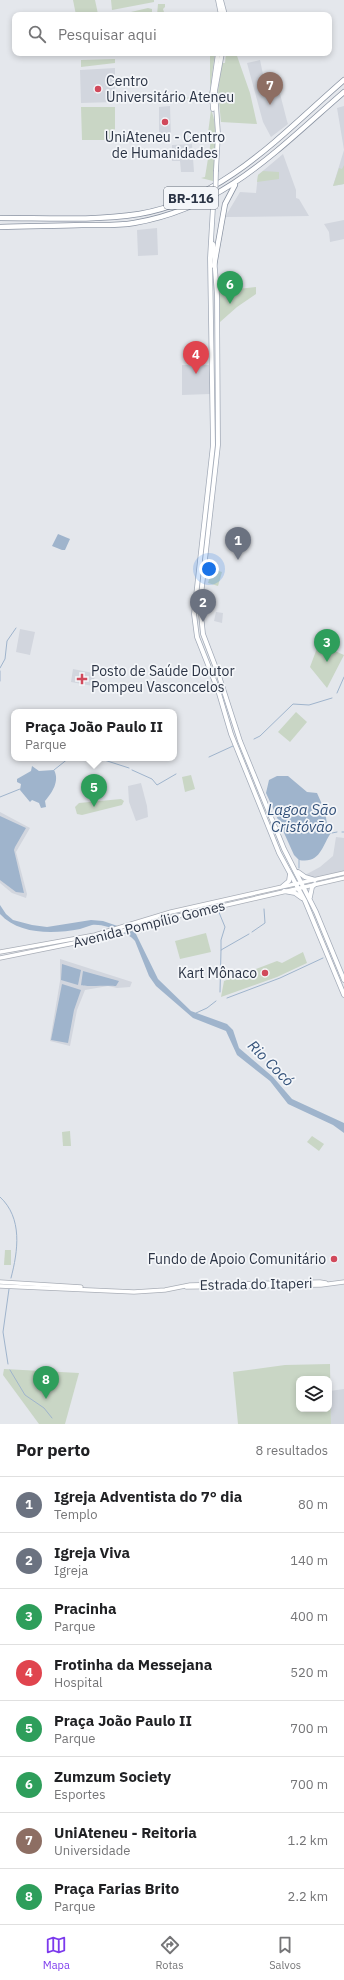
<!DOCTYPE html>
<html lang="pt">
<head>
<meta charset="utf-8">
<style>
  body { margin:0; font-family:"IBM Plex Sans",sans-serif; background:#f6f6f6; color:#202124 }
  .controls { position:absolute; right:12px; bottom:12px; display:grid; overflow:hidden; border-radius:8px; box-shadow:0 2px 6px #0003 }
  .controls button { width:36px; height:36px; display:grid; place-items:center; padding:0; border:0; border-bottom:1px solid #e0e0e0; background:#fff; color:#202124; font:20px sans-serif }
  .you { position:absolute; left:209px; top:569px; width:14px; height:14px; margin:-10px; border:3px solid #fff; border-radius:50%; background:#1a73e8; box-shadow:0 0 0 6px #1a73e833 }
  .badge { display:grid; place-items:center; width:26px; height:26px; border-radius:50%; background:#7c3aed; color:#fff; font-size:13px; font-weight:700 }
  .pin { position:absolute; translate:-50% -33px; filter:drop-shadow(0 1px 2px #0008) }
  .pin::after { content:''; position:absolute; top:21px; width:14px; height:12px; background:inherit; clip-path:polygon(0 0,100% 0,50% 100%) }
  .popup { position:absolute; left:11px; top:709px; width:166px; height:52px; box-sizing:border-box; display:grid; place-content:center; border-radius:8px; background:#fff; filter:drop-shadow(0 1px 3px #0005); font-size:13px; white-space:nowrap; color:#757577 }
  .popup b { font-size:15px; color:#202124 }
  .popup::after { content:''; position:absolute; left:50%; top:100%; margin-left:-8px; border:8px solid transparent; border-top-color:#fff }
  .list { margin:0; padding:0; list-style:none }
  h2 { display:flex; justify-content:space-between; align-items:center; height:52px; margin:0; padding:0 16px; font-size:17px }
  h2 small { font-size:13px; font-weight:400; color:#757577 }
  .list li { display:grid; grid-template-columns:26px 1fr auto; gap:12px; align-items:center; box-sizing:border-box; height:56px; padding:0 16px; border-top:1px solid #e0e0e0 }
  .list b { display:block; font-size:15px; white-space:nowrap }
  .list p { margin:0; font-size:13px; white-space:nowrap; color:#757577 }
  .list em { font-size:13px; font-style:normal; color:#757577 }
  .icon { flex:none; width:22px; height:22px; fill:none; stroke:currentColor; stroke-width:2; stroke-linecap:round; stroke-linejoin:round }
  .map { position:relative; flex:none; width:344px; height:1424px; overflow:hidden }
  .search { position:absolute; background:#fff; box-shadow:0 2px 6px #0003; left:12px; right:12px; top:12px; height:44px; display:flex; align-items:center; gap:10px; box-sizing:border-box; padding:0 14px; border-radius:8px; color:#757577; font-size:15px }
  .sheet { height:500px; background:#fff }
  nav { display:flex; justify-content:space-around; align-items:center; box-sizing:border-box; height:56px; border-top:1px solid #e0e0e0; background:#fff; font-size:11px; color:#757577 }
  nav a { display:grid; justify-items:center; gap:2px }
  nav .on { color:#7c3aed }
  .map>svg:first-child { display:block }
  .built { fill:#d2d6de }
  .green { fill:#c9d6c5; fill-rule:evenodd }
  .water { fill:#9fb4cc }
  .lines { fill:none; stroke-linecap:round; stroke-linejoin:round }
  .stream { stroke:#9fb4cc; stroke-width:1 }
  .secondary-casing { stroke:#a9aeb7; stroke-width:5 }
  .primary-casing { stroke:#a3abb8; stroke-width:5.5 }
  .highway-casing { stroke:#8b94a3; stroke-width:6 }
  .secondary { stroke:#fff; stroke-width:3.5 }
  .primary { stroke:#fff; stroke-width:4 }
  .highway { stroke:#fff; stroke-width:4.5 }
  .primary-bridge-casing { stroke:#a3abb8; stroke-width:5.5; stroke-linecap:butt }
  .primary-bridge { stroke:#fff; stroke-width:4 }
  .poi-dot { fill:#d1495b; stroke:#f4f6f9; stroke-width:1.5 }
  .labels { text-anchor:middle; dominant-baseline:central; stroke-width:3.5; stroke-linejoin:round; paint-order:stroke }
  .shield { fill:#f4f6f9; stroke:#676e7b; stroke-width:1 }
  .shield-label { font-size:13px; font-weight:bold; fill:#2b3445 }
  .poi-label { font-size:14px; fill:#2b3445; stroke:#f4f6f9; text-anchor:start }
  .street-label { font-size:14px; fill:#2b3445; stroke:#f4f6f9 }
  .water-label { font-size:15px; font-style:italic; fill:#34527a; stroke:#f4f6f9 }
</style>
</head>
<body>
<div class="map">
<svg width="344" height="1424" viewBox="0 0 344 1424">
  <rect width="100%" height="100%" fill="#e4e7ec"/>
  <g class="built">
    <path d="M 260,60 L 265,84 L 269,83 L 270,88 L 278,86 L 287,121 L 288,124 L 271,137 L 263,122 L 247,63 Z"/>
    <path d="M 115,68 L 115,102 L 81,103 L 80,70 Z"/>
    <path d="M 170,106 L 171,137 L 159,137 L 159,107 Z"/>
    <path d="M 344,106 L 344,184 L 333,186 L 344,150 L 337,108 Z"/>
    <path d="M 192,144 L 194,172 L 181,172 L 180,161 L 172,161 L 172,145 Z"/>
    <path d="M 283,154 L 296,190 L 296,198 L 299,199 L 309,216 L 225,217 L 240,192 L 256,193 L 258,175 Z"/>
    <path d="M 344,220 L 344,239 L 330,242 L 329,232 L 324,224 Z"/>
    <path d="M 157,228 L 158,255 L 138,256 L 137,230 Z"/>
    <path d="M 182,365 L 210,365 L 210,394 L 182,395 Z"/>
    <path d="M 216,612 L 223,613 L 222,623 L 214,621 Z"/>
    <path d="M 20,629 L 35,632 L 30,655 L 16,652 Z"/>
    <path d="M 73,669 L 93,673 L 95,675 L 93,686 L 71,682 Z"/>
    <path d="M 141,783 L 147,806 L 148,817 L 136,821 L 129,802 L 128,786 Z"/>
    <path d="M 0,812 L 30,828 L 16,852 L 27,894 L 26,898 L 12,893 L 0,883 Z"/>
    <path d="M 336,837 L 344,838 L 344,872 L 316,878 L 305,875 L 320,867 L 333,856 Z"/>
    <path d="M 60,959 L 132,982 L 130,987 L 117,988 L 108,986 L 85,990 L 77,1010 L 70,1046 L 50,1041 L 60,981 Z"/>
    <path d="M 344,1389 L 344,1424 L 331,1424 L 330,1391 Z"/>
  </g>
  <g class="green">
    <path d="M 73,0 L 95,0 L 98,14 L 76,15 Z"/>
    <path d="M 111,0 L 154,0 L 154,2 L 112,10 Z"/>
    <path d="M 158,4 L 165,4 L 165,7 L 163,9 L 165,15 L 157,15 Z"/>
    <path d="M 148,8 L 152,9 L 152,15 L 118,15 Z"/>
    <path d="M 210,53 L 215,53 L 209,97 L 207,98 L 168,99 L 197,97 L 199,95 L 199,97 L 207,98 L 210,90 Z"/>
    <path d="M 226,53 L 236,53 L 250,93 L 257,124 L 221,122 L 218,91 L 222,63 L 225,63 Z"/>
    <path d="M 115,59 L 115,63 L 81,67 L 81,60 Z"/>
    <path d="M 115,107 L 115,129 L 114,130 L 114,134 L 110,134 L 110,140 L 82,140 L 81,107 Z"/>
    <path d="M 211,110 C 219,126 214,162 213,181 L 201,178 L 205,177 L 212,134 L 208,133 Z"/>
    <path d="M 344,165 L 344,184 L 333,186 L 339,168 L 342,169 Z"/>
    <path d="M 263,171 L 279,172 L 279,179 L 257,182 L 258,175 Z"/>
    <path d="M 256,287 L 256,294 L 237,307 L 220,322 L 219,291 Z"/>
    <path d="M 212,569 L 222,572 L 218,586 L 208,583 Z"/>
    <path d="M 320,640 L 326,647 L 344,655 L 327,688 L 310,667 Z"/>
    <path d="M 296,712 L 307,722 L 290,742 L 278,732 Z"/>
    <path d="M 191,775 L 195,789 L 185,792 L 182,777 Z"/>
    <path d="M 121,799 L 124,801 L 122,805 L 82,815 L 77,814 L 75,807 L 79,803 Z"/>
    <path d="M 206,933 L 211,952 L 180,959 L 175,941 Z"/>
    <path d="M 303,952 L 307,963 L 277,977 L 221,997 L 224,981 L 277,961 L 282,963 Z"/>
    <path d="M 70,1131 L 71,1146 L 63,1146 L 62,1132 Z"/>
    <path d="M 312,1136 L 324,1144 L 319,1151 L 307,1142 Z"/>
    <path d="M 5,1250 L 11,1250 L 11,1265 L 4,1265 Z"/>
    <path d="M 330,1364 L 331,1424 L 238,1424 L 233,1372 L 285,1365 ZM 299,1379 L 329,1379 L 329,1409 L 299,1409 Z"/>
    <path d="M 4,1369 L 79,1373 L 65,1424 L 39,1424 L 3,1375 Z"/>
  </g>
  <g class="water">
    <path d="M 58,534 L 70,539 L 65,550 L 62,550 L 52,546 Z"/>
    <path d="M 32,766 L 39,771 L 54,770 C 60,781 52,793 45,801 L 46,807 L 41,808 L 39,803 L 32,800 L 30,802 L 20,790 L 21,784 L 17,782 L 17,779 L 31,771 Z"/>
    <path d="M 277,776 L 288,776 L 307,792 L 317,793 L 325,811 L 328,831 L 331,833 C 322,845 321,864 299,860 L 294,855 L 266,793 L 269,780 Z"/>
    <path d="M 0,816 L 26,828 L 15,847 L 14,850 L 24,893 L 16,892 L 0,880 Z"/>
    <path d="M 0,905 L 6,914 L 13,920 L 32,925 L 47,927 L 91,920 L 103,921 L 135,932 L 158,979 L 191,1011 L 227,1024 L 233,1030 L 239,1048 L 273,1077 L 292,1099 L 344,1123 L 344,1133 L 333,1125 L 288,1104 L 270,1081 L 237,1055 L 226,1031 L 193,1018 L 156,986 L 149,976 L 135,941 C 130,935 125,934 119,931 C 111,928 101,924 92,925 C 88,926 84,928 80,929 C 54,934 19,935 0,914 Z"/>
    <path d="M 62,964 L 81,970 L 78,985 L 61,980 Z"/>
    <path d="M 83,971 L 119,981 L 116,986 C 109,985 84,987 81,985 Z"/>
    <path d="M 62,984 L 81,990 L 74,1010 L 68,1043 L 51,1040 Z"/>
  </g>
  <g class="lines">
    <g class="stream">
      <path d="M 0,668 L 5,659 L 7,641 L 16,628"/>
      <path d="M 0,671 L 0,681"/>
      <path d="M 337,693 L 344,677"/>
      <path d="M 254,739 L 260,736 L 293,704 L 309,705 L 332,698"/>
      <path d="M 209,757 L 233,746"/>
      <path d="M 98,758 L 129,768"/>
      <path d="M 54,770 L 69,758"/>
      <path d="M 132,770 L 152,779 L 157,785 L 176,774"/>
      <path d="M 0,797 L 20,789"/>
      <path d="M 342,832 L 344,832"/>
      <path d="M 332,833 L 337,832"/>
      <path d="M 299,868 L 299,860"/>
      <path d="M 218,910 L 225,927 L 221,940 L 221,950"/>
      <path d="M 252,932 L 265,923 L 264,909"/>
      <path d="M 220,992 L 221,950 L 249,934"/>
      <path d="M 227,998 L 280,978 L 323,958"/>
      <path d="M 196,1013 L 207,1008 L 216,1001"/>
      <path d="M 0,1197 C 23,1218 18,1251 11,1278"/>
      <path d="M 8,1364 L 3,1332 L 9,1289"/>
      <path d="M 10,1370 L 25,1395 L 44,1408 L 52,1418"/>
    </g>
    <defs>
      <g id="secondary">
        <path d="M 0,952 L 95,935 L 171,912 L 344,873"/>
        <path d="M 0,958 L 99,938 L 161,920 L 344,878"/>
        <path d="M 0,1282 L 81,1287"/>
        <path d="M 0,1286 L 134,1292 L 165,1290 L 190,1285 L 320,1282 L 326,1283"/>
        <path d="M 186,1287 L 321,1285 L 344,1282"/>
      </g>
      <g id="primary">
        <path d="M 218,0 L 221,15"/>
        <path d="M 221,0 L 225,15"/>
        <path d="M 213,109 L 212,95 L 218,53"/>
        <path d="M 216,170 L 218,134 L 215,91 L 222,53"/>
        <path d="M 213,207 L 210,258 L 213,445 L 194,614 L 197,637 L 218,690 L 231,734 L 279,853 L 305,901 L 344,995"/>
        <path d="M 213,244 L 217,295 L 218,445 L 200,604 L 203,634 L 219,676 L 240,741 L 284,849 L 316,912 L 344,980"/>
        <path d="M 298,872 L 305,877 L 315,880"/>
        <path d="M 283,886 L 289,881 L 290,874"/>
        <path d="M 284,891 L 295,893 L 302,898"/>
        <path d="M 310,897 L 312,887 L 315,884"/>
      </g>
      <g id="highway">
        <path d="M 0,218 C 46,218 94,221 139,214 C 223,200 283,133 344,80"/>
        <path d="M 0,227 C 27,226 55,226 82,225 C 99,225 117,226 134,223 C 224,208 278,149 344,92"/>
        <path d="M 214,266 L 225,204 L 235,185"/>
      </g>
    </defs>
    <use href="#secondary" class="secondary-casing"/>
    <use href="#primary" class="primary-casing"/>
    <use href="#highway" class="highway-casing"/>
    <use href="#secondary" class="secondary"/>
    <use href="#primary" class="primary"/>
    <use href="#highway" class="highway"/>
    <defs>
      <path id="primary-bridge" d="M 215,207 L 216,170"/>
    </defs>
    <use href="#primary-bridge" class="primary-bridge-casing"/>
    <use href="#primary-bridge" class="primary-bridge"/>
  </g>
  <g class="poi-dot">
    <circle cx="98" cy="89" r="4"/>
    <circle cx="165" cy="122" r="4"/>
    <path d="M80 673h4v4h4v4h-4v4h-4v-4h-4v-4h4z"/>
    <circle cx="265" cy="973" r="4"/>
    <circle cx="334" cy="1259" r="4"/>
  </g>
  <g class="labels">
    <rect class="shield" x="164" y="187" width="54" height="22" rx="3"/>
    <g class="shield-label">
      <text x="191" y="198">BR-116</text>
    </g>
    <g class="poi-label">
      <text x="106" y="81">Centro<tspan x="106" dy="16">Universitário Ateneu</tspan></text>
      <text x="165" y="137" text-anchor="middle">UniAteneu - Centro<tspan x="165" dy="16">de Humanidades</tspan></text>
      <text x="91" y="671">Posto de Saúde Doutor<tspan x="91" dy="16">Pompeu Vasconcelos</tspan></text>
      <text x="257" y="973" text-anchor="end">Kart Mônaco</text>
      <text x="326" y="1259" text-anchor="end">Fundo de Apoio Comunitário</text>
    </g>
    <g class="street-label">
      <text transform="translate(149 924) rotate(-14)">Avenida Pompílio Gomes</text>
      <text transform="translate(256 1284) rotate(-1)">Estrada do Itaperi</text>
    </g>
    <g class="water-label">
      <text x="302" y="809">Lagoa São<tspan x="302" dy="17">Cristóvão</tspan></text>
      <text transform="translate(271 1063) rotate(45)">Rio Cocó</text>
    </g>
  </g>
</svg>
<div class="controls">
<button><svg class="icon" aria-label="layers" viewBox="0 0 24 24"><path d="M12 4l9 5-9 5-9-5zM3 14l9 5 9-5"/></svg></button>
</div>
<div class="you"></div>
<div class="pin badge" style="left:238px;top:560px;background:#6b7280">1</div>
<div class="pin badge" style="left:203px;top:622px;background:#6b7280">2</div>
<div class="pin badge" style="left:327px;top:662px;background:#2e9e5b">3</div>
<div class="pin badge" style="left:196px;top:374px;background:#e0444e">4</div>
<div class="pin badge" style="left:94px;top:807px;background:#2e9e5b">5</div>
<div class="popup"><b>Praça João Paulo II</b>Parque</div>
<div class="pin badge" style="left:230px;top:304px;background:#2e9e5b">6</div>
<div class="pin badge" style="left:270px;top:105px;background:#8d6e63">7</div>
<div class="pin badge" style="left:46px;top:1399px;background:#2e9e5b">8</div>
<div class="search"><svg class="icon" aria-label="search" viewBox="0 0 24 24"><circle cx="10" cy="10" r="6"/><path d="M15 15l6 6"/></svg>Pesquisar aqui</div>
</div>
<section class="sheet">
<h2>Por perto<small>8 resultados</small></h2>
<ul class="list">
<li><span class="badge" style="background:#6b7280">1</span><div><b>Igreja Adventista do 7° dia</b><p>Templo</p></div><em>80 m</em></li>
<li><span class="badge" style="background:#6b7280">2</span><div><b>Igreja Viva</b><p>Igreja</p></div><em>140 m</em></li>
<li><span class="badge" style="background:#2e9e5b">3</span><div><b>Pracinha</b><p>Parque</p></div><em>400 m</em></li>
<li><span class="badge" style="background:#e0444e">4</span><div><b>Frotinha da Messejana</b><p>Hospital</p></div><em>520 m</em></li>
<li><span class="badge" style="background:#2e9e5b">5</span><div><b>Praça João Paulo II</b><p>Parque</p></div><em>700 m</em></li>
<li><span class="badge" style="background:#2e9e5b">6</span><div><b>Zumzum Society</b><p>Esportes</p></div><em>700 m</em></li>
<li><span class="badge" style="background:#8d6e63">7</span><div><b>UniAteneu - Reitoria</b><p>Universidade</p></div><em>1.2 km</em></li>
<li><span class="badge" style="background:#2e9e5b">8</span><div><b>Praça Farias Brito</b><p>Parque</p></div><em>2.2 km</em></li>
</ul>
</section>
<nav>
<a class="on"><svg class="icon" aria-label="map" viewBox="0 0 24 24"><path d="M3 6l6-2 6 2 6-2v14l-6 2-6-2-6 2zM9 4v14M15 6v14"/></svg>Mapa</a>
<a><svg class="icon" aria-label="directions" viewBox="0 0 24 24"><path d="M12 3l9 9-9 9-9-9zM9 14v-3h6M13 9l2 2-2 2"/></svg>Rotas</a>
<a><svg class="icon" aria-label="saved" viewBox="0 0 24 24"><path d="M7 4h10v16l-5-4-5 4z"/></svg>Salvos</a>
</nav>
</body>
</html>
